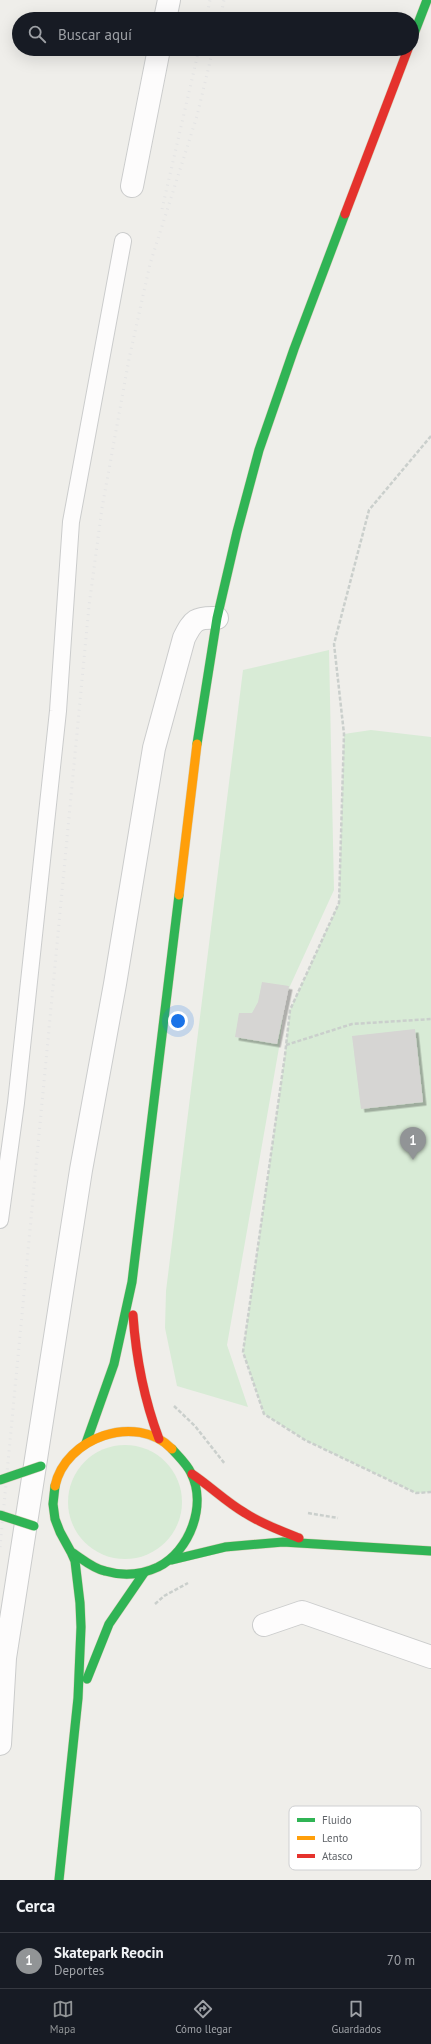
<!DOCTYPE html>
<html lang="es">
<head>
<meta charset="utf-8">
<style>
  body { margin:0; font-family:"PT Sans",sans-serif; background:#242831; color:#f1f3f6 }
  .you { position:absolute; left:178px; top:1021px; width:14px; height:14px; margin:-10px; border:3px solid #fff; border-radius:50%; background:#1a73e8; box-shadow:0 0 0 6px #1a73e833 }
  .badge { display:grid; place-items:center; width:26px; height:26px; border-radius:50%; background:#919496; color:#fff; font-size:13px; font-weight:700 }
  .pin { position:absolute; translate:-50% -33px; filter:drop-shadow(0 1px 2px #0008) }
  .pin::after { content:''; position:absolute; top:21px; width:14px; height:12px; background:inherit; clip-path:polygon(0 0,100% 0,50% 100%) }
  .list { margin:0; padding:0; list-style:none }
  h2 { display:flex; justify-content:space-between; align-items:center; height:52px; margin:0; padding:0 16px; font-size:17px }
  h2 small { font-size:13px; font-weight:400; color:#9ea1a6 }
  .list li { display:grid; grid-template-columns:26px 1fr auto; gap:12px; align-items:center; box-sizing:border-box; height:56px; padding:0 16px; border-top:1px solid #363941 }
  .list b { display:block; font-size:15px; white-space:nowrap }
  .list p { margin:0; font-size:13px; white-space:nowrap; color:#9ea1a6 }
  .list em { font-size:13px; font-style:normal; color:#9ea1a6 }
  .icon { flex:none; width:22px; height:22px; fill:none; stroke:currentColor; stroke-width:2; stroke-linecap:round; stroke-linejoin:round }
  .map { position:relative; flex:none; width:431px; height:1880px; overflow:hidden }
  .search { position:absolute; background:#171b24; box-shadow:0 4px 16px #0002; left:12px; right:12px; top:12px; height:44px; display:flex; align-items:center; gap:10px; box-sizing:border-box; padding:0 14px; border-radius:22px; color:#9ea1a6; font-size:15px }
  .sheet { height:108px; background:#171b24 }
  nav { display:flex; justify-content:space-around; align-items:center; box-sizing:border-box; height:56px; border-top:1px solid #363941; background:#171b24; font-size:11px; color:#9ea1a6 }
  nav a { display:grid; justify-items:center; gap:2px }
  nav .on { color:#919496 }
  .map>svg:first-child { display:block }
  .green { fill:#d8ebd6 }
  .building { fill:#d6d5d3; filter:url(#shadow) }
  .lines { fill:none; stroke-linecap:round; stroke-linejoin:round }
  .lane-casing { stroke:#cbcccc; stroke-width:18 }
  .street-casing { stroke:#cbcccc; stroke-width:24 }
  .fast-casing { stroke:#d7ceb8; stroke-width:10 }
  .slow-casing { stroke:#d7ceb8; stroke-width:10 }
  .jam-casing { stroke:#d7ceb8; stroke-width:10 }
  .path { stroke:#cacfcc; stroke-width:2.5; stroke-dasharray:4 2; stroke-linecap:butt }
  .lane { stroke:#fdfcfc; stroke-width:16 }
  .street { stroke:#fdfcfc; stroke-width:22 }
  .fast { stroke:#30b455; stroke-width:9 }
  .slow { stroke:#ff9f0a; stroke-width:9 }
  .jam { stroke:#e5322d; stroke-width:9 }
  .rail { stroke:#e4e4e4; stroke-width:3; stroke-dasharray:1 5; stroke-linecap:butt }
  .fast-bridge-casing { stroke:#d7ceb8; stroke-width:10; stroke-linecap:butt }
  .fast-bridge { stroke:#30b455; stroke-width:9 }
  .key { fill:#fff; stroke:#cfd0d2; stroke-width:1 }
  .key-label { font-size:11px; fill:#5f6368 }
</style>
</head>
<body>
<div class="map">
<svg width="431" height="1880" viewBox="0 0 431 1880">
  <defs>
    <filter id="shadow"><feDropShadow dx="3.5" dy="3.5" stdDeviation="0" flood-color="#0004"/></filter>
  </defs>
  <rect width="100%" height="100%" fill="#efeeea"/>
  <g class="green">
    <path d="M 329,650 L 334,890 L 285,997 L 280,1042 L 227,1345 L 248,1407 L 177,1386 L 165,1328 L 166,1291 L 243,670 Z"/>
    <path d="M 371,730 L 431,737 L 431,1492 L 416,1493 L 305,1440 L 264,1414 L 243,1352 L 285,1055 L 290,1010 L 339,903 L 344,734 Z"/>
    <circle cx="125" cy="1502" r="57"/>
  </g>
  <g class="building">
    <path d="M 262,982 L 289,986 L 277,1044 L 235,1037 L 239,1013 L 252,1013 L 258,1002 Z"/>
    <path d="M 415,1029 L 423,1102 L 361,1109 L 352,1036 Z"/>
  </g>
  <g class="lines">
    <defs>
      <path id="lane" d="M 0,1220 L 16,1103 L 58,711 L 71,522 L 123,241"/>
      <g id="street">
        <path d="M 165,19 L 169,0"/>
        <path d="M 132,186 L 159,49"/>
        <path d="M 264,1625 L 302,1612 L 431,1657"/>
        <path d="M 0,1744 L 5,1658 L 81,1170 L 115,984 L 154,748 L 184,638 C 193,620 196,617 217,618"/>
      </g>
      <g id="fast">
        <path d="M 412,39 L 427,0"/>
        <path d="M 197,744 L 217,618 L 237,532 L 259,450 L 294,349 L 345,214"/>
        <path d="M 86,1443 L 114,1364 L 132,1282 L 179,895"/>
        <path d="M 55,1486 L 53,1504 L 55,1519 L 60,1532 L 71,1552 L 75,1561 L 80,1603 L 81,1627 L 78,1698 L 59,1880"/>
        <path d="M 73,1553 C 82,1559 94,1569 105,1571 C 122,1576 141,1575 158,1567 C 190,1551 207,1505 191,1473 C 187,1464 178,1456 172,1449"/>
        <path d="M 171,1560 L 225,1547 L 283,1542 L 431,1551"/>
        <path d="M 87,1679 L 109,1624 L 144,1573"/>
      </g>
      <g id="slow">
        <path d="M 179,895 L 197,744"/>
        <path d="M 55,1486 C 65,1438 136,1412 172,1449"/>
      </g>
      <g id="jam">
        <path d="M 345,214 L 408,49"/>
        <path d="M 133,1315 C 136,1358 144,1399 159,1439"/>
        <path d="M 192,1474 C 210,1486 226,1502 245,1513 C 262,1524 281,1531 299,1538"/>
      </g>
    </defs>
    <use href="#lane" class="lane-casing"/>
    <use href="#street" class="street-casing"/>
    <use href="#fast" class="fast-casing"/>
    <use href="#slow" class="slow-casing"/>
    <use href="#jam" class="jam-casing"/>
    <g class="path">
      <path d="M 431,436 L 369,510 L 334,644 L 344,734 L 339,903 L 290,1010 L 285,1055 L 243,1352 L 264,1414 L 305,1440 L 416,1493 L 431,1492"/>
      <path d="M 286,1045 L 352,1024 L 431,1019"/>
      <path d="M 174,1406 L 195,1426 L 225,1464"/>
      <path d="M 308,1513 L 338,1518"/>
      <path d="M 155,1604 L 164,1596 L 188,1583"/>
    </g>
    <use href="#lane" class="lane"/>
    <use href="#street" class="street"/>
    <use href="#fast" class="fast"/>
    <use href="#slow" class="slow"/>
    <use href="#jam" class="jam"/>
    <g class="rail">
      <path d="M 206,19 L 210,0"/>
      <path d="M 220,19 L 224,0"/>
      <path d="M 162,209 L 199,49"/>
      <path d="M 0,1547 L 89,606 L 102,508 L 129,359 L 150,264 L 197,116 L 213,49"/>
    </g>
    <defs>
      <g id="fast-bridge">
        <path d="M 0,1480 L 41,1466"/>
        <path d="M 0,1515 L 34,1526"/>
      </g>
    </defs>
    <use href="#fast-bridge" class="fast-bridge-casing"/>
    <use href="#fast-bridge" class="fast-bridge"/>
  </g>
  <rect x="289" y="1806" width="132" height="64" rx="6" class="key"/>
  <rect x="297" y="1818" width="18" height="4" fill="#30b455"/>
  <rect x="297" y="1836" width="18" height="4" fill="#ff9f0a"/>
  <rect x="297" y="1854" width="18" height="4" fill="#e5322d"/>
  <g class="key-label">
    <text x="322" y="1824">Fluido</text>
    <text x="322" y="1842">Lento</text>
    <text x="322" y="1860">Atasco</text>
  </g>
</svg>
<div class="you"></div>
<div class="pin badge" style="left:413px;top:1160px">1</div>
<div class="search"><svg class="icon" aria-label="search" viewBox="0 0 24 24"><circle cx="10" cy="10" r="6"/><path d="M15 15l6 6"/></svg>Buscar aquí</div>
</div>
<section class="sheet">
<h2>Cerca<small></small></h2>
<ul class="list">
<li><span class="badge">1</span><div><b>Skatepark Reocin</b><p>Deportes</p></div><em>70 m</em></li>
</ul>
</section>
<nav>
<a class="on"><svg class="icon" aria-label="map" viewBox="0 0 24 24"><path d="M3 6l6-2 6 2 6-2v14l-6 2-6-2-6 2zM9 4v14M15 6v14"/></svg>Mapa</a>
<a><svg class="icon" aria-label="directions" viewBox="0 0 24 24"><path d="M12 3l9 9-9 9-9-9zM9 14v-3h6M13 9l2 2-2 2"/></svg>Cómo llegar</a>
<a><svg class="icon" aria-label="saved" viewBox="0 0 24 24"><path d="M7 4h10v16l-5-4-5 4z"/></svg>Guardados</a>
</nav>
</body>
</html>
